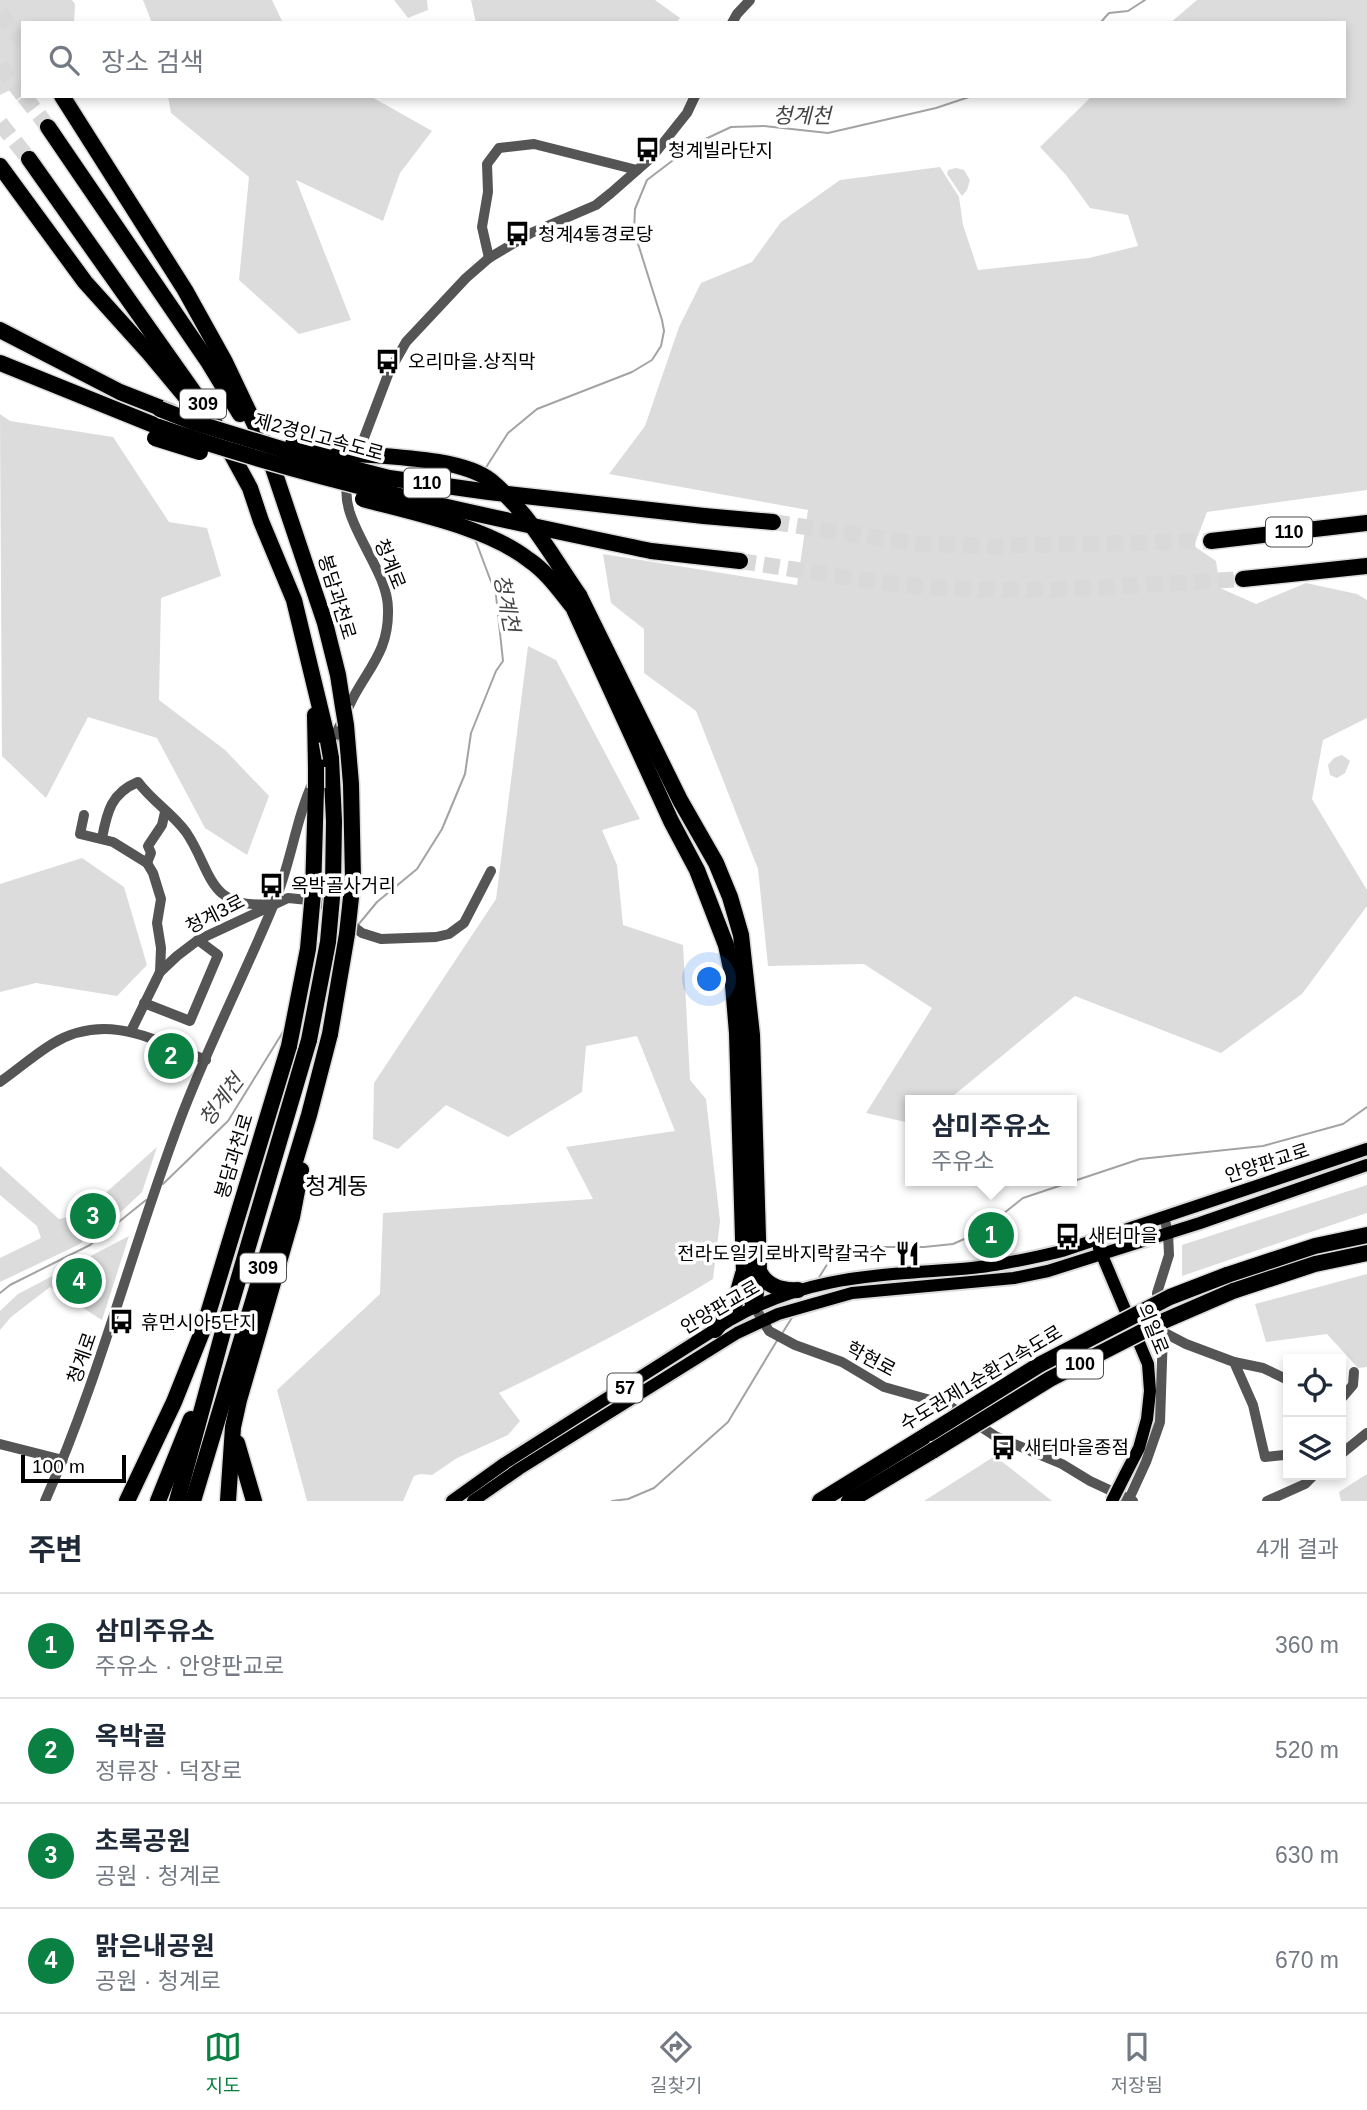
<!DOCTYPE html>
<html lang="ko">
<head>
<meta charset="utf-8">
<style>
  body { margin:0; font-family:Arial,"Noto Sans KR",sans-serif; background:#f2f2f3; color:#1f2937 }
  .controls { position:absolute; right:21px; bottom:21px; display:grid; overflow:hidden; border-radius:0px; box-shadow:0 4px 10px #0003 }
  .controls button { width:63px; height:63px; display:grid; place-items:center; padding:0; border:0; border-bottom:2px solid #e0e1e3; background:#fff; color:#1f2937; font:35px sans-serif }
  .scale { position:absolute; left:21px; bottom:18px; width:105px; box-sizing:border-box; padding-left:7px; border:4px solid #000; border-top:0; font-size:19px; line-height:24px; white-space:nowrap; color:#000; -webkit-text-stroke:5px #fff; paint-order:stroke }
  .you { position:absolute; left:710px; top:980px; width:24px; height:24px; margin:-18px; border:5px solid #fff; border-radius:50%; background:#1a73e8; box-shadow:0 0 0 10px #1a73e833 }
  .badge { display:grid; place-items:center; width:46px; height:46px; border-radius:50%; background:#0b8043; color:#fff; font-size:23px; font-weight:700 }
  .pin { position:absolute; translate:-50% -50%; border:4px solid #fff; box-shadow:0 2px 7px #0006 }
  .popup { position:absolute; left:905px; top:1095px; width:172px; height:91px; box-sizing:border-box; display:grid; place-content:center; border-radius:0px; background:#fff; filter:drop-shadow(0 2px 5px #0005); font-size:23px; white-space:nowrap; color:#747a83 }
  .popup b { font-size:26px; color:#1f2937 }
  .popup::after { content:''; position:absolute; left:50%; top:100%; margin-left:-14px; border:14px solid transparent; border-top-color:#fff }
  .list { margin:0; padding:0; list-style:none }
  h2 { display:flex; justify-content:space-between; align-items:center; height:91px; margin:0; padding:0 28px; font-size:30px }
  h2 small { font-size:23px; font-weight:400; color:#747a83 }
  .list li { display:grid; grid-template-columns:46px 1fr auto; gap:21px; align-items:center; box-sizing:border-box; height:105px; padding:0 28px; border-top:2px solid #e0e1e3 }
  .list b { display:block; font-size:26px; white-space:nowrap }
  .list p { margin:0; font-size:23px; white-space:nowrap; color:#747a83 }
  .list em { font-size:23px; font-style:normal; color:#747a83 }
  .icon { flex:none; width:38px; height:38px; fill:none; stroke:currentColor; stroke-width:2; stroke-linecap:round; stroke-linejoin:round }
  .map { position:relative; flex:none; width:1367px; height:1501px; overflow:hidden }
  .search { position:absolute; background:#fff; box-shadow:0 4px 10px #0003; left:21px; right:21px; top:21px; height:77px; display:flex; align-items:center; gap:18px; box-sizing:border-box; padding:0 24px; border-radius:0px; color:#747a83; font-size:26px }
  .sheet { height:511px; background:#fff }
  nav { display:flex; justify-content:space-around; align-items:center; box-sizing:border-box; height:98px; border-top:2px solid #e0e1e3; background:#fff; font-size:19px; color:#747a83 }
  nav a { display:grid; justify-items:center; gap:4px }
  nav .on { color:#0b8043 }
  .map>svg:first-child { display:block }
  .green { fill:#dcdcdc }
  .lines { fill:none; stroke-linecap:round; stroke-linejoin:round }
  .stream { stroke:#a3a3a3; stroke-width:2 }
  .highway-tunnel { stroke:#d9d9d9; stroke-width:16; stroke-dasharray:16 8; stroke-linecap:butt }
  .major-casing { stroke:#dbdbdb; stroke-width:16 }
  .highway-casing { stroke:#dbdbdb; stroke-width:19 }
  .minor { stroke:#555; stroke-width:10 }
  .major { stroke:#000; stroke-width:12 }
  .highway { stroke:#000; stroke-width:16 }
  .major-bridge-casing { stroke:#dbdbdb; stroke-width:16; stroke-linecap:butt }
  .highway-bridge-casing { stroke:#dbdbdb; stroke-width:19; stroke-linecap:butt }
  .major-bridge { stroke:#000; stroke-width:12 }
  .highway-bridge { stroke:#000; stroke-width:16 }
  .labels { text-anchor:middle; dominant-baseline:central; stroke-width:7; stroke-linejoin:round; paint-order:stroke }
  .shield { fill:#fff; stroke:#4c4c4c; stroke-width:2 }
  .shield-label { font-size:18px; font-weight:bold; fill:#000 }
  .poi-label { font-size:19px; fill:#000; stroke:#fff; text-anchor:start }
  .street-label { font-size:19px; fill:#000; stroke:#fff }
  .water-label { font-size:21px; font-style:italic; fill:#444; stroke:#fff }
  .quarter-label { font-size:23px; fill:#000; stroke:#fff }
</style>
</head>
<body>
<div class="map">
<svg width="1367" height="1501" viewBox="0 0 1367 1501">
  <rect width="100%" height="100%" fill="#fff"/>
  <g class="green">
    <path d="M 0,0 L 72,0 L 75,4 L 74,23 L 23,23 L 23,84 L 0,95 Z"/>
    <path d="M 143,0 L 272,0 L 283,23 L 152,23 Z"/>
    <path d="M 394,0 L 427,0 L 428,10 L 408,18 Z"/>
    <path d="M 471,0 L 655,0 L 680,18 L 676,23 L 476,23 Z"/>
    <path d="M 1197,0 L 1367,0 L 1367,490 L 1207,512 L 1194,546 L 1216,561 L 1220,588 L 1256,604 L 1306,583 L 1357,594 L 1367,600 L 1367,718 L 1323,740 L 1312,799 L 1367,890 L 1367,906 L 1302,994 L 1221,1053 L 1075,996 L 948,1100 L 911,1100 L 910,1123 L 866,1113 L 932,1008 L 864,964 L 768,966 L 758,869 L 696,711 L 644,673 L 644,629 L 611,603 L 603,554 L 797,585 L 808,510 L 609,474 L 645,426 L 679,327 L 701,283 L 752,262 L 781,222 L 840,180 L 940,167 L 959,197 L 963,225 L 978,270 L 1089,258 L 1138,246 L 1128,215 L 1090,208 L 1066,175 L 1040,147 L 1092,96 L 1344,96 L 1344,23 L 1170,23 Z"/>
    <path d="M 168,96 L 370,96 L 432,131 L 400,173 L 383,221 L 296,180 L 351,320 L 299,334 L 239,280 L 249,177 L 171,113 Z"/>
    <path d="M 956,168 L 964,170 L 970,180 L 967,190 L 962,196 L 947,174 L 948,170 Z"/>
    <path d="M 0,414 L 10,421 L 113,437 L 169,522 L 207,528 L 221,576 L 161,598 L 159,700 L 225,750 L 269,796 L 247,855 L 205,828 L 157,738 L 88,717 L 46,798 L 2,756 Z"/>
    <path d="M 528,646 L 556,660 L 640,819 L 602,830 L 617,865 L 623,925 L 683,945 L 690,1080 L 706,1099 L 720,1221 L 713,1279 C 644,1321 572,1358 499,1393 L 520,1421 L 508,1435 L 457,1458 L 432,1475 L 420,1474 L 414,1476 L 403,1501 L 307,1501 L 277,1390 L 380,1294 L 383,1213 L 593,1199 L 566,1147 L 675,1131 L 637,1036 L 586,1046 L 582,1092 L 508,1137 L 446,1105 L 398,1149 L 373,1139 L 374,1083 L 496,899 Z"/>
    <path d="M 1342,755 L 1350,761 L 1345,773 L 1337,778 L 1330,775 L 1328,765 L 1334,758 Z"/>
    <path d="M 82,858 L 124,887 L 147,965 L 117,996 L 36,983 L 0,992 L 0,884 Z"/>
    <path d="M 157,1147 L 142,1192 L 123,1210 L 78,1245 L 0,1282 L 0,1258 L 41,1238 L 37,1226 L 0,1195 L 0,1166 L 59,1219 L 82,1214 Z"/>
    <path d="M 1367,1185 L 1367,1213 L 1182,1276 L 1182,1245 Z"/>
    <path d="M 129,1236 L 102,1320 L 50,1287 L 11,1317 L 0,1330 L 0,1311 L 18,1294 Z"/>
    <path d="M 1367,1274 L 1367,1367 L 1358,1368 L 1327,1334 L 1266,1342 L 1255,1304 Z"/>
    <path d="M 995,1456 L 1052,1501 L 924,1501 Z"/>
    <path d="M 1367,1474 L 1367,1501 L 1341,1501 L 1339,1492 Z"/>
  </g>
  <g class="lines">
    <g class="stream">
      <path d="M 1100,23 L 1109,13 L 1128,11 L 1145,0"/>
      <path d="M 485,469 L 508,433 L 537,409 L 632,372 L 652,360 L 661,346 L 664,331 L 662,320 L 634,231 L 635,209 L 647,180 L 672,161 L 699,142 L 731,127 L 764,126 L 828,133 L 936,108 L 972,96"/>
      <path d="M 358,925 L 377,902 L 417,869 L 442,829 L 465,774 L 471,733 L 496,671 L 503,661 L 496,595 L 475,539"/>
      <path d="M 163,1184 L 228,1121 L 286,1027"/>
      <path d="M 818,1279 L 833,1255 L 853,1247 L 924,1247 L 953,1244 L 980,1232 L 1023,1198 L 1140,1159 L 1263,1146 L 1343,1124 L 1367,1107"/>
      <path d="M 0,1293 L 10,1285 L 90,1245 L 146,1200"/>
      <path d="M 783,1332 L 793,1316"/>
      <path d="M 612,1501 L 628,1499 L 654,1488 L 728,1422 L 778,1339"/>
    </g>
    <g class="highway-tunnel">
      <path d="M 0,13 L 23,43"/>
      <path d="M 0,66 L 23,95"/>
      <path d="M 24,96 L 48,127"/>
      <path d="M 0,123 L 29,159"/>
      <path d="M 773,522 L 917,544 L 993,546 L 1211,541"/>
      <path d="M 740,561 C 815,572 891,587 967,589 C 1059,593 1151,584 1243,579"/>
    </g>
    <defs>
      <g id="major">
        <path d="M 1099,1248 L 1148,1364 L 1150,1391 L 1147,1419 L 1139,1448 L 1125,1475"/>
        <path d="M 452,1501 L 505,1463 L 730,1320 C 812,1273 882,1276 972,1268 C 1003,1265 1032,1258 1062,1251 L 1367,1149"/>
        <path d="M 473,1501 L 519,1469 L 737,1333 L 778,1314 L 852,1293 L 1014,1278 L 1048,1271 L 1200,1223 L 1367,1165"/>
      </g>
      <g id="highway">
        <path d="M 62,96 L 185,290 L 225,362 L 267,450 L 325,623 L 338,675 L 343,707"/>
        <path d="M 48,127 L 209,363 L 240,414"/>
        <path d="M 29,159 L 210,415 L 250,488 L 261,521 L 294,600 L 328,741"/>
        <path d="M 0,166 L 85,282 L 149,353 L 194,407"/>
        <path d="M 0,330 L 120,392 L 171,412"/>
        <path d="M 0,363 L 159,427"/>
        <path d="M 704,516 L 773,522"/>
        <path d="M 1211,541 L 1367,523"/>
        <path d="M 651,551 L 740,561"/>
        <path d="M 1243,579 L 1367,566"/>
        <path d="M 579,595 L 680,800 L 716,863 L 730,897 L 741,935 L 752,1035 L 759,1271 L 754,1306"/>
        <path d="M 573,607 L 671,821 L 697,870 L 726,945 L 732,973 L 737,1033 L 744,1272 L 752,1301"/>
        <path d="M 315,715 L 316,767"/>
        <path d="M 346,725 L 351,784 L 353,879"/>
        <path d="M 331,758 L 334,821 L 333,886"/>
        <path d="M 313,893 L 316,788"/>
        <path d="M 759,1271 C 766,1286 781,1291 798,1290"/>
        <path d="M 1227,1275 L 1315,1246 L 1367,1235"/>
        <path d="M 1233,1291 L 1315,1264 L 1367,1253"/>
        <path d="M 715,1330 L 734,1306 L 743,1274"/>
        <path d="M 237,1443 L 254,1501"/>
        <path d="M 127,1501 L 174,1402 L 204,1327 L 289,1046"/>
        <path d="M 158,1501 L 191,1419"/>
        <path d="M 177,1501 L 224,1328 L 309,1040"/>
        <path d="M 193,1501 L 309,1115 L 330,1034"/>
        <path d="M 228,1501 L 233,1427 L 239,1400 L 292,1217 L 301,1170"/>
        <path d="M 820,1501 L 930,1433"/>
        <path d="M 849,1501 L 934,1450"/>
      </g>
    </defs>
    <use href="#major" class="major-casing"/>
    <use href="#highway" class="highway-casing"/>
    <g class="minor">
      <path d="M 732,23 L 737,14 L 750,0"/>
      <path d="M 489,258 L 482,227 L 488,192 L 487,164 L 499,148 L 534,144 L 637,170"/>
      <path d="M 356,459 L 389,372 L 406,342 L 466,278 L 489,258 L 531,233 L 596,205 L 611,193 L 652,157 L 687,113 L 695,96"/>
      <path d="M 330,746 C 338,730 345,714 353,698 C 370,666 389,650 388,609 C 388,566 334,518 349,477"/>
      <path d="M 84,815 L 80,834 L 113,842 L 147,863 L 153,873 L 161,899 L 157,923 L 161,948 L 160,972"/>
      <path d="M 102,838 C 107,812 111,793 138,782 C 152,801 172,813 186,832 C 212,870 207,909 268,904"/>
      <path d="M 147,863 L 151,853 L 148,846 L 162,825 L 165,812"/>
      <path d="M 144,1003 L 190,1021 L 218,955 L 198,940"/>
      <path d="M 131,1031 L 160,972 L 177,956 L 198,940 L 288,898 L 319,901 L 362,933 L 381,939 L 436,937 L 449,934 L 464,923 L 491,871"/>
      <path d="M 0,1082 C 17,1070 34,1055 52,1044 C 106,1011 154,1040 206,1060"/>
      <path d="M 1164,1217 L 1168,1233 L 1169,1255 L 1157,1293 L 1158,1312 L 1163,1332 L 1186,1344 L 1234,1362 L 1253,1405 L 1265,1457 L 1284,1455 L 1288,1456"/>
      <path d="M 754,1306 L 769,1331 L 795,1345 L 842,1362 L 884,1387 L 948,1405 L 995,1436 L 1062,1464 L 1090,1481 L 1133,1501"/>
      <path d="M 1234,1362 L 1263,1368 L 1288,1380"/>
      <path d="M 1341,1399 L 1353,1385 L 1354,1372"/>
      <path d="M 0,1444 L 63,1460"/>
      <path d="M 1341,1454 L 1367,1433"/>
      <path d="M 1129,1499 L 1146,1462 L 1160,1422 L 1163,1332"/>
      <path d="M 45,1501 C 100,1377 132,1247 180,1120 C 207,1048 243,978 273,906 C 291,865 295,820 314,780"/>
      <path d="M 1267,1501 L 1305,1484 L 1314,1475"/>
    </g>
    <use href="#major" class="major"/>
    <use href="#highway" class="highway"/>
    <defs>
      <path id="major-bridge" d="M 1112,1501 L 1125,1475"/>
      <g id="highway-bridge">
        <path d="M 160,409 L 193,422 L 304,456 L 389,478 L 489,492 L 704,516"/>
        <path d="M 159,427 C 321,483 484,516 651,551"/>
        <path d="M 155,438 L 200,452"/>
        <path d="M 293,444 C 310,447 328,450 345,453 C 383,457 462,457 491,481 C 528,512 552,556 579,595"/>
        <path d="M 363,499 C 414,513 487,527 529,560 C 547,572 560,591 573,607"/>
        <path d="M 343,707 L 346,725"/>
        <path d="M 328,741 L 331,758"/>
        <path d="M 316,767 L 316,788"/>
        <path d="M 330,1034 L 347,934 L 353,879"/>
        <path d="M 309,1040 L 328,942 L 333,886"/>
        <path d="M 289,1046 L 308,949 L 313,893"/>
        <path d="M 930,1433 L 1039,1365 L 1170,1297 L 1227,1275"/>
        <path d="M 934,1450 L 1050,1379 L 1159,1323 L 1233,1291"/>
      </g>
    </defs>
    <use href="#major-bridge" class="major-bridge-casing"/>
    <use href="#highway-bridge" class="highway-bridge-casing"/>
    <use href="#major-bridge" class="major-bridge"/>
    <use href="#highway-bridge" class="highway-bridge"/>
  </g>
  <defs>
    <symbol id="bus-bare" viewBox="-9 -9 18 18"><path d="M-5-6H5V4H4V6H2V4H-2V6H-4V4H-5ZM-3.5-4V0h7V-4ZM-3.5 1.2v1.5H-2V1.2ZM2 1.2v1.5H3.5V1.2Z" fill="#000" stroke="#fff" stroke-width="2.5" paint-order="stroke"/></symbol>
    <symbol id="restaurant-bare" viewBox="-9 -9 18 18"><path d="M-5-6h1v4h1v-4h1v4h1v-4h1v5L-1.5 .5V6h-2V.5L-5-1ZM5-6V6H3V1.5H1.5Q1.5-4 5-6Z" fill="#000" stroke="#fff" stroke-width="2.5" paint-order="stroke"/></symbol>
  </defs>
  <g fill-rule="evenodd">
    <use href="#bus-bare" x="630" y="132" width="35" height="35"/>
    <use href="#bus-bare" x="500" y="216" width="35" height="35"/>
    <use href="#bus-bare" x="370" y="344" width="35" height="35"/>
    <use href="#bus-bare" x="254" y="868" width="35" height="35"/>
    <use href="#bus-bare" x="1050" y="1218" width="35" height="35"/>
    <use href="#restaurant-bare" x="890" y="1236" width="35" height="35"/>
    <use href="#bus-bare" x="104" y="1304" width="35" height="35"/>
    <use href="#bus-bare" x="986" y="1430" width="35" height="35"/>
  </g>
  <g class="labels">
    <g class="shield">
      <rect x="180" y="389.5" width="46" height="29" rx="5"/>
      <rect x="404" y="468.5" width="46" height="29" rx="5"/>
      <rect x="1266" y="517.5" width="46" height="29" rx="5"/>
      <rect x="240" y="1253.5" width="46" height="29" rx="5"/>
      <rect x="1057" y="1349.5" width="46" height="29" rx="5"/>
      <rect x="607.5" y="1373.5" width="35" height="29" rx="5"/>
    </g>
    <g class="shield-label">
      <text x="203" y="404">309</text>
      <text x="427" y="483">110</text>
      <text x="1289" y="532">110</text>
      <text x="263" y="1268">309</text>
      <text x="1080" y="1364">100</text>
      <text x="625" y="1388">57</text>
    </g>
    <g class="poi-label">
      <text x="668" y="150">청계빌라단지</text>
      <text x="538" y="234">청계4통경로당</text>
      <text x="408" y="361">오리마을.상직막</text>
      <text x="291" y="885">옥박골사거리</text>
      <text x="1088" y="1235">새터마을</text>
      <text x="887" y="1253" text-anchor="end">전라도일키로바지락칼국수</text>
      <text x="141" y="1322">휴먼시아5단지</text>
      <text x="1024" y="1447">새터마을종점</text>
    </g>
    <g class="street-label">
      <text transform="translate(319 437) rotate(15)">제2경인고속도로</text>
      <text transform="translate(390 564) rotate(68)">청계로</text>
      <text transform="translate(337 597) rotate(73)">봉담과천로</text>
      <text transform="translate(215 914) rotate(-27)">청계3로</text>
      <text transform="translate(234 1156) rotate(-73)">봉담과천로</text>
      <text transform="translate(1267 1163) rotate(-18)">안양판교로</text>
      <text transform="translate(720 1307) rotate(-30)">안양판교로</text>
      <text transform="translate(1153 1329) rotate(68)">의일로</text>
      <text transform="translate(82 1358) rotate(-71)">청계로</text>
      <text transform="translate(871 1359) rotate(28)">학현로</text>
      <text transform="translate(981 1378) rotate(-31)">수도권제1순환고속도로</text>
    </g>
    <g class="water-label">
      <text x="802" y="115">청계천</text>
      <text transform="translate(507 603) rotate(79)">청계천</text>
      <text transform="translate(221 1100) rotate(-53)">청계천</text>
    </g>
    <g class="quarter-label">
      <text x="337" y="1186">청계동</text>
    </g>
  </g>
</svg>
<div class="controls">
<button><svg class="icon" aria-label="locate" viewBox="0 0 24 24"><circle cx="12" cy="12" r="6"/><path d="M12 2v4M12 18v4M2 12h4M18 12h4"/></svg></button>
<button><svg class="icon" aria-label="layers" viewBox="0 0 24 24"><path d="M12 4l9 5-9 5-9-5zM3 14l9 5 9-5"/></svg></button>
</div>
<div class="scale">100 m</div>
<div class="you"></div>
<div class="pin badge" style="left:991px;top:1235px">1</div>
<div class="popup"><b>삼미주유소</b>주유소</div>
<div class="pin badge" style="left:171px;top:1056px">2</div>
<div class="pin badge" style="left:93px;top:1216px">3</div>
<div class="pin badge" style="left:79px;top:1281px">4</div>
<div class="search"><svg class="icon" aria-label="search" viewBox="0 0 24 24"><circle cx="10" cy="10" r="6"/><path d="M15 15l6 6"/></svg>장소 검색</div>
</div>
<section class="sheet">
<h2>주변<small>4개 결과</small></h2>
<ul class="list">
<li><span class="badge">1</span><div><b>삼미주유소</b><p>주유소 · 안양판교로</p></div><em>360 m</em></li>
<li><span class="badge">2</span><div><b>옥박골</b><p>정류장 · 덕장로</p></div><em>520 m</em></li>
<li><span class="badge">3</span><div><b>초록공원</b><p>공원 · 청계로</p></div><em>630 m</em></li>
<li><span class="badge">4</span><div><b>맑은내공원</b><p>공원 · 청계로</p></div><em>670 m</em></li>
</ul>
</section>
<nav>
<a class="on"><svg class="icon" aria-label="map" viewBox="0 0 24 24"><path d="M3 6l6-2 6 2 6-2v14l-6 2-6-2-6 2zM9 4v14M15 6v14"/></svg>지도</a>
<a><svg class="icon" aria-label="directions" viewBox="0 0 24 24"><path d="M12 3l9 9-9 9-9-9zM9 14v-3h6M13 9l2 2-2 2"/></svg>길찾기</a>
<a><svg class="icon" aria-label="saved" viewBox="0 0 24 24"><path d="M7 4h10v16l-5-4-5 4z"/></svg>저장됨</a>
</nav>
</body>
</html>
